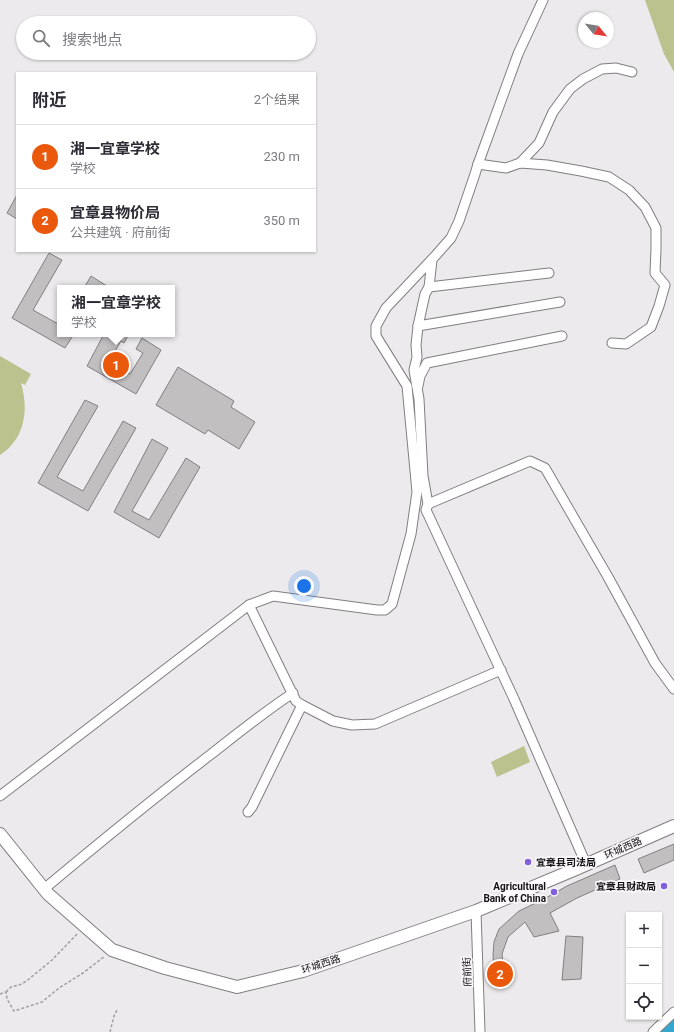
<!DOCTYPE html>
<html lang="zh">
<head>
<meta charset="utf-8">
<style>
  body { margin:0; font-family:Roboto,"Noto Sans SC",sans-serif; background:#f7f7f7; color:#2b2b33 }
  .controls { position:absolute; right:12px; bottom:12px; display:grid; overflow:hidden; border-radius:0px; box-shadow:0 1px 3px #0004 }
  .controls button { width:36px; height:36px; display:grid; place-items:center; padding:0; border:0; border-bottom:1px solid #e1e1e2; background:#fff; color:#2b2b33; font:20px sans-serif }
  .compass { position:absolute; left:578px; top:12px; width:36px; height:36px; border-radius:50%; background:#fff; box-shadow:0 1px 3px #0004; rotate:120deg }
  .you { position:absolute; left:304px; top:586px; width:14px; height:14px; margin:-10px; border:3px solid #fff; border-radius:50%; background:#1a73e8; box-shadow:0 0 0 6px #1a73e833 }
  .badge { display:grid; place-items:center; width:26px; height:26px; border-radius:50%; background:#ea580c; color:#fff; font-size:13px; font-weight:700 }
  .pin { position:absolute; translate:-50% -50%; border:2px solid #fff; box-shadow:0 1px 4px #0006 }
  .popup { position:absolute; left:57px; top:285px; width:118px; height:52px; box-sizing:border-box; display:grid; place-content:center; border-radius:0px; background:#fff; filter:drop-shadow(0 1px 3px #0005); font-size:13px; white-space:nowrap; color:#7c7c81 }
  .popup b { font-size:15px; color:#2b2b33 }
  .popup::after { content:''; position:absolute; left:50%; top:100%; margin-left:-8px; border:8px solid transparent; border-top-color:#fff }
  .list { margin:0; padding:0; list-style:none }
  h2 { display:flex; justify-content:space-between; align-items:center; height:52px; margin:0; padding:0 16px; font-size:17px }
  h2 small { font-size:13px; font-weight:400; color:#7c7c81 }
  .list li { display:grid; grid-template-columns:26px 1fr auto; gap:12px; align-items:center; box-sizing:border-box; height:64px; padding:0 16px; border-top:1px solid #e1e1e2 }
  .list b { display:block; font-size:15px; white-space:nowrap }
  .list p { margin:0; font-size:13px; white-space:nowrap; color:#7c7c81 }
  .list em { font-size:13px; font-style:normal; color:#7c7c81 }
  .icon { flex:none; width:22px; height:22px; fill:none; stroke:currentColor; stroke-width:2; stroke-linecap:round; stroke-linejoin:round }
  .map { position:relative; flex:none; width:674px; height:1032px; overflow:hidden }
  .search { position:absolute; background:#fff; box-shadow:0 1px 3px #0004; left:16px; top:16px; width:300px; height:44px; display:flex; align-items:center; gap:10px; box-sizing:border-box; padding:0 14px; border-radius:22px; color:#7c7c81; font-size:15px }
  .panel { position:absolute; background:#fff; box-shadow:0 1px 3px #0004; left:16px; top:72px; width:300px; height:180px; border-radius:0px }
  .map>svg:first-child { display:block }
  .green { fill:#bcc28e }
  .water { fill:#35a6cd }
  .building { fill:#c2bfc0; stroke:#827f80 }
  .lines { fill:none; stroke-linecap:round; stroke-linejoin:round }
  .minor-casing { stroke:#807e80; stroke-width:11 }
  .major-casing { stroke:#807e80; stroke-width:14 }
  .path { stroke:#a09fa1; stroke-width:1.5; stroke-dasharray:3 2; stroke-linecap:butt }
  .minor { stroke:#fff; stroke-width:9 }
  .major { stroke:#fff; stroke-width:12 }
  .poi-dot { fill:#8061dc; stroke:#f9f7fa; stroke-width:1.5 }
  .labels { text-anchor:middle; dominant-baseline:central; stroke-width:3.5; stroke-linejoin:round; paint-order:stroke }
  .street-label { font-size:10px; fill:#131314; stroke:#f9f7fa }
  .poi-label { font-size:10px; font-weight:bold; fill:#131314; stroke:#f9f7fa; text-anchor:end }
</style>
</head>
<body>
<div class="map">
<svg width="674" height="1032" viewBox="0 0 674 1032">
  <rect width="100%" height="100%" fill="#eceaed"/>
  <g class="green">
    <path d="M 645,0 L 674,0 L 674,72 L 664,54 Z"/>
    <path d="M 0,356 L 31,374 L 25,385 L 21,383 C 29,410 25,439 0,455 Z"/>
    <path d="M 524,746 L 530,762 L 497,777 L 491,762 Z"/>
  </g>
  <path class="water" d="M 674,1015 L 674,1032 L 659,1032 L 665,1027 Z"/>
  <g class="building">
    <path d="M 17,195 L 17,219 L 7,213 Z"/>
    <path d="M 49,253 L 62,260 L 33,310 L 60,325 L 60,334 L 74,334 L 65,348 L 12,318 Z"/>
    <path d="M 91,276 L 110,288 L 84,288 Z"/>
    <path d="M 104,334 L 129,334 L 124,343 L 121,341 L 108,363 L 130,374 L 143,353 L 136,349 L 142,338 L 161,350 L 136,394 L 87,366 Z"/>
    <path d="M 178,367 L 234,401 L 231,407 L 255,422 L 239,449 L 208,430 L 205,434 L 156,405 Z"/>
    <path d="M 85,400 L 98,406 L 57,477 L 83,491 L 123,421 L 136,428 L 88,511 L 38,483 Z"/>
    <path d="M 152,439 L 168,448 L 132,511 L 149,520 L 186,458 L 200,467 L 159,538 L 114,512 Z"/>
    <path d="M 674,844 L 674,860 L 644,873 L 638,859 Z"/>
    <path d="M 615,865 L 620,879 L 577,898 L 550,913 L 559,931 L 534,937 L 525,922 L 508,937 L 502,954 L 505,982 L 495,983 L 493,955 L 494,942 L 499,929 L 519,911 L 544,899 L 567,886 Z"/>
    <path d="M 566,936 L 583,937 L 581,979 L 562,980 Z"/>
  </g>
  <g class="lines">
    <defs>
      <g id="minor">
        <path d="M 520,163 L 539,143 L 553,112 L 570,89 L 583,79 L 602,69 L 616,68 L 632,72"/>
        <path d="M 478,164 L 506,168 L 520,163 L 547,165 L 581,171 L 609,177 L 629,190 L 645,207 L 656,228 L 656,249 L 655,273 L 665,285 L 659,306 L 651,327 L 626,344 L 612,343"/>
        <path d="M 432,260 L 429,287 L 425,294 L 418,326 L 416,345 L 417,357 L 414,370 L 419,399 L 423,476 L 428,504 L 426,510 L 514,699 L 586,864"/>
        <path d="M 429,287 L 549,273"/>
        <path d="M 418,326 L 560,302"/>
        <path d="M 418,386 L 420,376 L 427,363 L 562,336"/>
        <path d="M 428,504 L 530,461 L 545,468 L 608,577 L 655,663 L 674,689"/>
        <path d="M 249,605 L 273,596 L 377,610 L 385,610 L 392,604 L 411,534 L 417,492 L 407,386 L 376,336 L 376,326 L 386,308 L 436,255 L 451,238 L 459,221 L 475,174 L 478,164 L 518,54 L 543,0"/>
        <path d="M 0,796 L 249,605 L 296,701 L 302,705 L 333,721 L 352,725 L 375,724 L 501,670"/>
        <path d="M 248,812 L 252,807 L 302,705"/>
        <path d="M 44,889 C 99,843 154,798 210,755 C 237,734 264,712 293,693"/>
        <path d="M 476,911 L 480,1032"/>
        <path d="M 653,1032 L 674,1012"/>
      </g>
      <path id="major" d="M 0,834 L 48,894 L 112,950 L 165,968 L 237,987 L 303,971 L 476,911 L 576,869 L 674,826"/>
    </defs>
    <use href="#minor" class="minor-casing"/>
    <use href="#major" class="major-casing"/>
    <g class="path">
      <path d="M 6,992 L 11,987 L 22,984 L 29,979 L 52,960 L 78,933"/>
      <path d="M 0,994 L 6,992 L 7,999 L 14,1011 L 42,1002 L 59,988 L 83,973 L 105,956"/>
      <path d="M 110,1032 L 114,1016 L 117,1010"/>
    </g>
    <use href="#minor" class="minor"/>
    <use href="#major" class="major"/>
  </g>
  <g class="poi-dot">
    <circle cx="528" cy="862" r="4"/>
    <circle cx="664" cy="886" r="4"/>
    <circle cx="554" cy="892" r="4"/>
  </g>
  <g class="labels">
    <g class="street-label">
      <text transform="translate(623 848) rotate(-24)">环城西路</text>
      <text transform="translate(321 964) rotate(-18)">环城西路</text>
      <text transform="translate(467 972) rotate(-92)">府前街</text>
    </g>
    <g class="poi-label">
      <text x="536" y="862" text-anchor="start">宜章县司法局</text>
      <text x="546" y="886">Agricultural<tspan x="546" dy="12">Bank of China</tspan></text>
      <text x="656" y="886">宜章县财政局</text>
    </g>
  </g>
</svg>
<div class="controls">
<button>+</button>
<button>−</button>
<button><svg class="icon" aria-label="locate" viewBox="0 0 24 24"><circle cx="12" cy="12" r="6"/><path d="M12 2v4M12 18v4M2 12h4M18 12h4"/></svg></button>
</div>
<svg class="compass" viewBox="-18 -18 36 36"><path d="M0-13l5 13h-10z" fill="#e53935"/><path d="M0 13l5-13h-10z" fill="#7c7c81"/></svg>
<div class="you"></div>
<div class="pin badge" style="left:116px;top:365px">1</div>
<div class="popup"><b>湘一宜章学校</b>学校</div>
<div class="pin badge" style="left:500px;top:974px">2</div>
<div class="search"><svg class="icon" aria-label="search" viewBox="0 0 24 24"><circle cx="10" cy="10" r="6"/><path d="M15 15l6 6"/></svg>搜索地点</div>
<section class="panel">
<h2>附近<small>2个结果</small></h2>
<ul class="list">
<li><span class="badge">1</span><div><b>湘一宜章学校</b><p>学校</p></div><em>230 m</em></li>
<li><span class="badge">2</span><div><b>宜章县物价局</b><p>公共建筑 · 府前街</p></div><em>350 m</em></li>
</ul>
</section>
</div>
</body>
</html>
